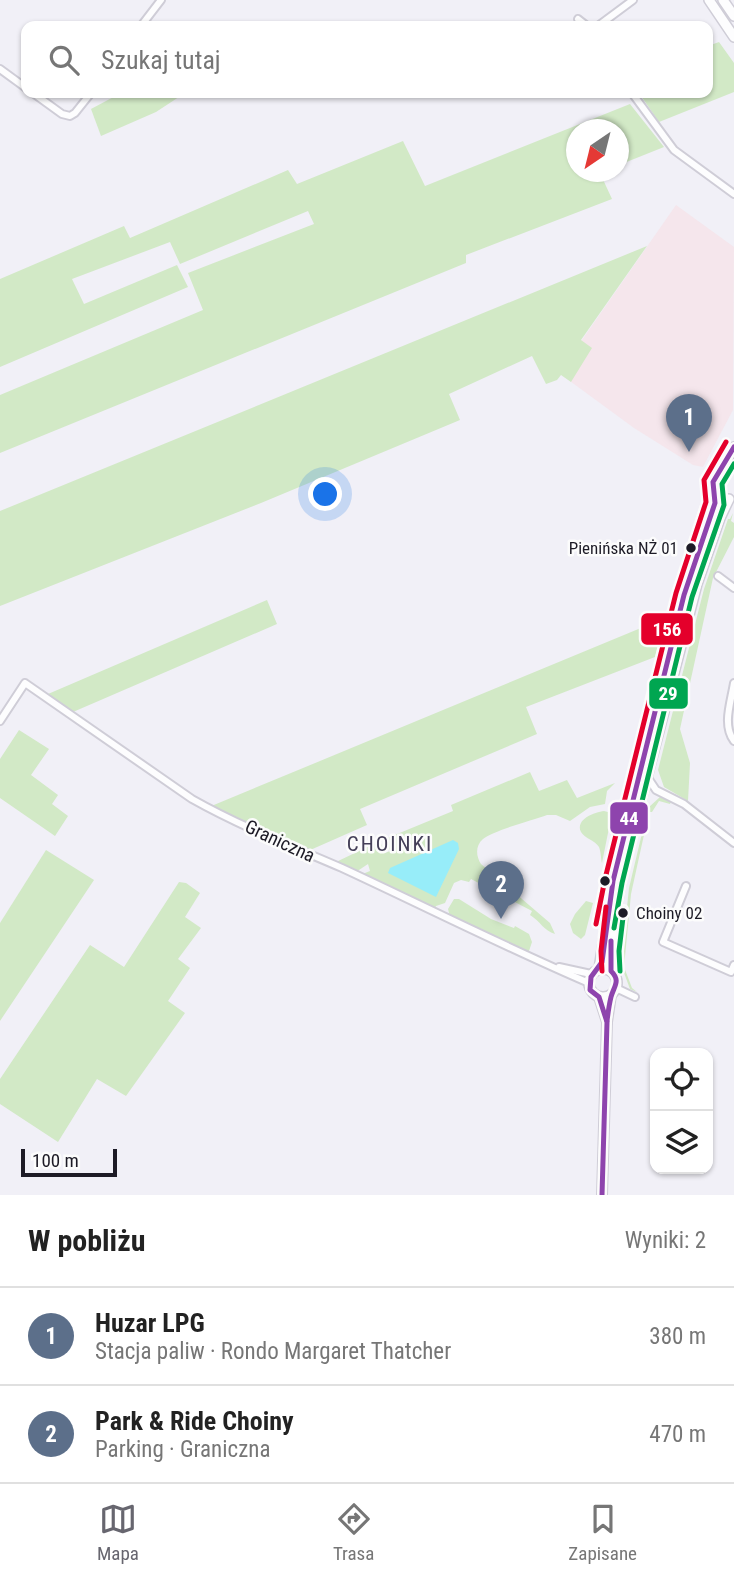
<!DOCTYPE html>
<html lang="pl">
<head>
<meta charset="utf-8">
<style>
  body { margin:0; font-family:"Roboto Condensed",sans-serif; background:#f2f2f2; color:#222 }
  .controls { position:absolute; right:21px; bottom:21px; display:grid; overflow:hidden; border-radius:14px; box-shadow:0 2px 5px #0004 }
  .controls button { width:63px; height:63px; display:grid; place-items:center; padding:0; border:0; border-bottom:2px solid #e0e0e0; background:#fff; color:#222; font:35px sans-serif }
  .compass { position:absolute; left:566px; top:119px; width:63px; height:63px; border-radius:50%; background:#fff; box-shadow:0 2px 5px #0004; rotate:215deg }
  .scale { position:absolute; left:21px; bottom:18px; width:96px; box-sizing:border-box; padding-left:7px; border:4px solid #1d1b26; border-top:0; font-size:19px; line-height:24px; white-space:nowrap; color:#1d1b26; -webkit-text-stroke:5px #fcfcfc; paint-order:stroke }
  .you { position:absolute; left:326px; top:495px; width:24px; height:24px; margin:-18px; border:5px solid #fff; border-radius:50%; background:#1a73e8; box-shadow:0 0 0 10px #1a73e833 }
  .badge { display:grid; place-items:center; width:46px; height:46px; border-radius:50%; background:#67666f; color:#fff; font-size:23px; font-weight:700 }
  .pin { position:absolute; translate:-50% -58px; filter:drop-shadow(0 2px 4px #0008) }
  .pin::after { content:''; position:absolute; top:37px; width:24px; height:21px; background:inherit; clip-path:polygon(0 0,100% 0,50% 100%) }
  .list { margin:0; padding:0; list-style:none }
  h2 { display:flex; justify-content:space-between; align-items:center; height:91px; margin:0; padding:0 28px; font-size:30px }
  h2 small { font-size:23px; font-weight:400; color:#767676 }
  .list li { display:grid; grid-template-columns:46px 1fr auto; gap:21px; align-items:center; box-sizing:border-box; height:98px; padding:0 28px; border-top:2px solid #e0e0e0 }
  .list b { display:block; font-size:26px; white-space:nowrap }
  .list p { margin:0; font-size:23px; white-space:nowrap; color:#767676 }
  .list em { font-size:23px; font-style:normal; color:#767676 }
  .icon { flex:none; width:38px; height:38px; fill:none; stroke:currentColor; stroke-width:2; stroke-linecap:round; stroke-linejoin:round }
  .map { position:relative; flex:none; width:734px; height:1195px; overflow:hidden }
  .search { position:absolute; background:#fff; box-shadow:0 2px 5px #0004; left:21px; right:21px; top:21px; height:77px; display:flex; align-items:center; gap:18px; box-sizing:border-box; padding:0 24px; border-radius:14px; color:#767676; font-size:26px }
  .sheet { height:287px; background:#fff }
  nav { display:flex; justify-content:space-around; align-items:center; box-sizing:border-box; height:98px; border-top:2px solid #e0e0e0; background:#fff; font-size:19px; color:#767676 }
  nav a { display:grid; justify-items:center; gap:4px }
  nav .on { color:#67666f }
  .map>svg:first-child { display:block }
  .industrial { fill:#f5e6ec }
  .green { fill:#d2e9c6 }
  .water { fill:#97edf9 }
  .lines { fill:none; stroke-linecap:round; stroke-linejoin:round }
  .street-casing { stroke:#cfcdd7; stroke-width:10 }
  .secondary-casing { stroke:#cfcdd7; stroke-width:12 }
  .street { stroke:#fdfdfe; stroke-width:6 }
  .secondary { stroke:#fdfdfe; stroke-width:9 }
  .bus-1-casing { stroke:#fcfcfc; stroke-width:10 }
  .bus-2-casing { stroke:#fcfcfc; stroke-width:10 }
  .bus-3-casing { stroke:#fcfcfc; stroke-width:10 }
  .bus-1 { stroke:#8e44ad; stroke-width:5 }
  .bus-2 { stroke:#00a651; stroke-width:5 }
  .bus-3 { stroke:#e4002b; stroke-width:5 }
  .bus-dot { fill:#1d1b26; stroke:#fcfcfc; stroke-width:2.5 }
  .labels { text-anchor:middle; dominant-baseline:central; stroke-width:5; stroke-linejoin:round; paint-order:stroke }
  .bus-label { font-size:17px; fill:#1d1b26; stroke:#fcfcfc; text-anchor:end }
  .street-label { font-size:19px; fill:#1d1b26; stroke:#fcfcfc }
  .neighbourhood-label { font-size:21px; letter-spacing:2px; fill:#454059; stroke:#fcfcfc }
  .line-badge { stroke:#fcfcfc; stroke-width:2.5 }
  .badge-label { font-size:19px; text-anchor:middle; font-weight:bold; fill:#fff }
</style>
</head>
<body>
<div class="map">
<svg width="734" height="1195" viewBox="0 0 734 1195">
  <rect width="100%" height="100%" fill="#f1f0f7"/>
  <path class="industrial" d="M 676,205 L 734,247 L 733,410 L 703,467 L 693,465 L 634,428 L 559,373 Z"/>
  <g class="green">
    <path d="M 719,42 L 734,63 L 734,92 L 659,122 L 639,93 L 708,93 L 708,46 Z"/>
    <path d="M 121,93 L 185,93 L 156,112 L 101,136 L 91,109 Z"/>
    <path d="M 630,104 L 664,147 L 619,165 L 618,130 L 576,130 L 576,172 L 603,172 L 600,173 L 612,199 L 466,255 L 466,263 L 0,453 L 0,395 L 203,310 L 188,273 L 314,224 L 308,211 L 180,264 L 170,242 L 72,279 L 84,304 L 177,265 L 188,287 L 0,367 L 0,279 L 124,226 L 130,238 L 288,170 L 297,184 L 403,141 L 425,186 Z"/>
    <path d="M 647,246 L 581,340 L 592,348 L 571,382 L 561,375 L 557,380 L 546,384 L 532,356 L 449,394 L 460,420 L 261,503 L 0,606 L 0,511 Z"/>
    <path d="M 733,513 L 731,521 L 734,523 L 734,537 L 713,578 L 680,729 L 690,763 L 688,801 L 664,787 L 658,770 L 704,589 L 728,519 L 730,519 Z"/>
    <path d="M 683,561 L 685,567 L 684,581 L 630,795 L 624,794 L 625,784 L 633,774 L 679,591 Z"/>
    <path d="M 267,600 L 277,624 L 73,712 L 48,694 Z"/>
    <path d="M 665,618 L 655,657 L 526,707 L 537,734 L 360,809 L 367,825 L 308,851 L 209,807 Z"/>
    <path d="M 19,730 L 49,749 L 31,775 L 58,795 L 52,804 L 68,816 L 55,836 L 0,798 L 0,759 Z"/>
    <path d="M 530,772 L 539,791 L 567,780 L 577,798 L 615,783 L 607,791 L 605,804 L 590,807 L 570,821 L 556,815 L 547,815 C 533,820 492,831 483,839 C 475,846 476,856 481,864 L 550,923 L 555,934 C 544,931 540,921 530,915 L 532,911 L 471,879 L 469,882 L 461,880 L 454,883 L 445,903 L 436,906 L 434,910 L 360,875 L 370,871 L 368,864 L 356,872 L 336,862 L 380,841 L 385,853 L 390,851 L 385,839 L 453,811 L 451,805 Z"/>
    <path d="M 660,797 L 671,802 L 670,804 L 659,801 L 652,812 L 649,812 L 631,894 L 624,967 L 632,988 L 637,992 L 630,989 L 617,954 L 626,917 L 629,888 L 648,808 Z"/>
    <path d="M 604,811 L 612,813 L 602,863 C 601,860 601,852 599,847 C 595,840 585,839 581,832 C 575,819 595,812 604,811 Z"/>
    <path d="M 46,850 L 94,880 L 0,1021 L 0,923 Z"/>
    <path d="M 179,882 L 186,883 L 200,893 L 185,917 L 201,928 L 178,959 L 190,968 L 168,1001 L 185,1013 L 126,1096 L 97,1079 L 58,1142 L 0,1104 L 0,1079 L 90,945 L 124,967 Z"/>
    <path d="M 454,899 L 459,899 L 491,919 L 514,928 L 515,926 L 529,934 L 532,942 L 529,951 L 525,952 L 450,917 L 448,909 Z"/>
    <path d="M 586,901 L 593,903 L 585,935 L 581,939 L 573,933 L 570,924 L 575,914 Z"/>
  </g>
  <path class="water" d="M 453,840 L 458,843 L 459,849 L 436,897 L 388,873 L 390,868 Z"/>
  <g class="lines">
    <defs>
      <g id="street">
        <path d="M 578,19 L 587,26"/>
        <path d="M 141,26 L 161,0"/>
        <path d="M 598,26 L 633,0"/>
        <path d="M 0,69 L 26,88"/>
        <path d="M 33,93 L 62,114 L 70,116 L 75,113 L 91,93"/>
        <path d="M 632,93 L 674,150 L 734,194"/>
        <path d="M 718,576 L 734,588"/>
        <path d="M 734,683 C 731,702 722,725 734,741"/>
        <path d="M 0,721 L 25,683 L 192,799 C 240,826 291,846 342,868 C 424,906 505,947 589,983"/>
        <path d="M 648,778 L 656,790 L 684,804 L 734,843"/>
        <path d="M 686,886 L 663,942 L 731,972 L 734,965"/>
        <path d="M 559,967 L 591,974"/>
        <path d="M 616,988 L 635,997"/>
      </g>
      <g id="secondary">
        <path d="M 709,0 L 734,37"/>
        <path d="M 723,0 L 734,16"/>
        <circle cx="603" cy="983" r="14"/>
        <path d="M 599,969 L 613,881 L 684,595 L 715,503 L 713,482 L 734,447"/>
        <path d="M 611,971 L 612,934 L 623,870 L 697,584 L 720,518 L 729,499"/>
        <path d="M 599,997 L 607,1022"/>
        <path d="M 602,1195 L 607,1022 L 611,995"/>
      </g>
    </defs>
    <use href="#street" class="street-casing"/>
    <use href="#secondary" class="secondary-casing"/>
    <use href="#street" class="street"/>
    <use href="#secondary" class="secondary"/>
    <defs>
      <g id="bus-1">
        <path d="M 607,1021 C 608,1013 609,1005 611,997 C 614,986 621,981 611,971 L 611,941"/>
        <path d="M 602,1195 L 607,1022 L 599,997 L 590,990 L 591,977 L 602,962 L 613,881 L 684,595 L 715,503 L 713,482 L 734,447"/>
      </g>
      <g id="bus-2">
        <path d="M 614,928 L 622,883 L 692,597 L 724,505 L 722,484 L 734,464"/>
        <path d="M 620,971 L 619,951 L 624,909"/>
      </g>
      <g id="bus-3">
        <path d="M 596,924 L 605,879 L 676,593 L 706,502 L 704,480 L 726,442"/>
        <path d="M 602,971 L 601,951 L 606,907"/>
      </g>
    </defs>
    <use href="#bus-1" class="bus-1-casing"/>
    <use href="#bus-2" class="bus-2-casing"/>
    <use href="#bus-3" class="bus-3-casing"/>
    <use href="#bus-1" class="bus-1"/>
    <use href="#bus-2" class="bus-2"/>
    <use href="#bus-3" class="bus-3"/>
  </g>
  <g class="bus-dot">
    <circle cx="691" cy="548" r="6"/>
    <circle cx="605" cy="881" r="6"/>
    <circle cx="623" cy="913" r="6"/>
  </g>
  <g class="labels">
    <g class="bus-label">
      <text x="678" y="548">Pienińska NŻ 01</text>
      <text x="636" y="913" text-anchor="start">Choiny 02</text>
    </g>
    <g class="street-label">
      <text transform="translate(280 841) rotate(25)">Graniczna</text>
    </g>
    <g class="neighbourhood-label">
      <text x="390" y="844">CHOINKI</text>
    </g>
  </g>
  <g class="line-badge">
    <rect x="640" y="612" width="54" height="34" rx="7" fill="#e4002b"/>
    <rect x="648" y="677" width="41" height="33" rx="7" fill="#00a651"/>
    <rect x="609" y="801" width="40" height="34" rx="7" fill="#8e44ad"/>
  </g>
  <g class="badge-label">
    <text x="667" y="636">156</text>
    <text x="668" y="700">29</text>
    <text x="629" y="825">44</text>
  </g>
</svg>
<div class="controls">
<button><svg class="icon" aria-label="locate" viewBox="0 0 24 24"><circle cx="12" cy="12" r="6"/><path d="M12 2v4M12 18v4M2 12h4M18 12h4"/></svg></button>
<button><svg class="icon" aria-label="layers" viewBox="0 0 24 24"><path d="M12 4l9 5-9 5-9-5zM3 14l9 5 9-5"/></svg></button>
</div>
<svg class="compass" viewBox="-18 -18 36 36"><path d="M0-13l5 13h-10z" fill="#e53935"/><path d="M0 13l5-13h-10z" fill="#767676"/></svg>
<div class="scale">100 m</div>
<div class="you"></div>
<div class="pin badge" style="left:689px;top:452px;background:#5c6f8a">1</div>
<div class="pin badge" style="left:501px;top:919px;background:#5c6f8a">2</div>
<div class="search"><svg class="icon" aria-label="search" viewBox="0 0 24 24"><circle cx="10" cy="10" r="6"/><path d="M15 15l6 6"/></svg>Szukaj tutaj</div>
</div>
<section class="sheet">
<h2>W pobliżu<small>Wyniki: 2</small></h2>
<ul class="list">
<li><span class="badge" style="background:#5c6f8a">1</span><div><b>Huzar LPG</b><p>Stacja paliw · Rondo Margaret Thatcher</p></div><em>380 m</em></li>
<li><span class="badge" style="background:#5c6f8a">2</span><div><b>Park &amp; Ride Choiny</b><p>Parking · Graniczna</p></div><em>470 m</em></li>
</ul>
</section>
<nav>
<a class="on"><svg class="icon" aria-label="map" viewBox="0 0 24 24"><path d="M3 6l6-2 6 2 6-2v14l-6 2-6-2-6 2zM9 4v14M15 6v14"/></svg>Mapa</a>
<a><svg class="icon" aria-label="directions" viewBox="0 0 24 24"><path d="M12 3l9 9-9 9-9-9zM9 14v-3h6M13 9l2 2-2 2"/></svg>Trasa</a>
<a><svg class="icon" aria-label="saved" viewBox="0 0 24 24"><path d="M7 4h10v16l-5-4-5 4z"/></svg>Zapisane</a>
</nav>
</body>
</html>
